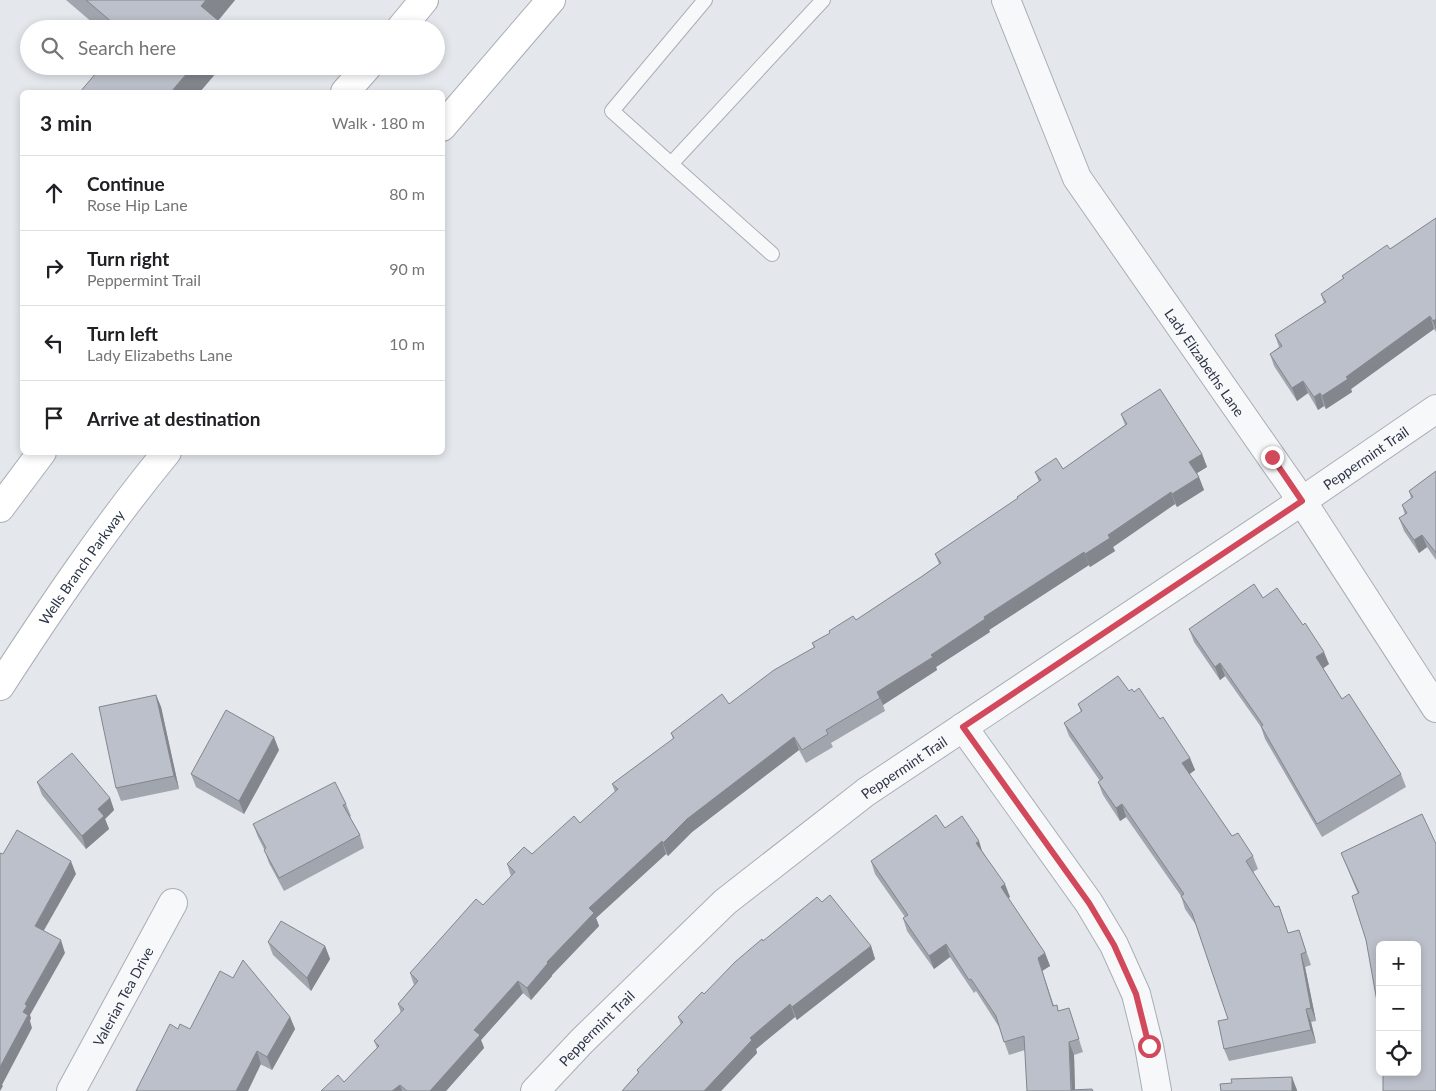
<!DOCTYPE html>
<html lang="en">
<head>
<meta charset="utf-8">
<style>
  body { margin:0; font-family:Lato,sans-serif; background:#f2f2f2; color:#202124 }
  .controls { position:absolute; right:15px; bottom:15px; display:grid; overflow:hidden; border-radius:8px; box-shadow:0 2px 8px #0003 }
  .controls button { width:45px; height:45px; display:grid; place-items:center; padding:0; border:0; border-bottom:1px solid #e0e0e0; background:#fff; color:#202124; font:25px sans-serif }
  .stop { position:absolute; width:15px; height:15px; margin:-11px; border:4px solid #d1495b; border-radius:50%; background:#fff }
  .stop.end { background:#d1495b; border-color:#fff; box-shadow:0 1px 5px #0008 }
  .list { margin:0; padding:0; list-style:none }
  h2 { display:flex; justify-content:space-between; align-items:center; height:65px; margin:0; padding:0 20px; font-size:21px }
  h2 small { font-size:16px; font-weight:400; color:#757577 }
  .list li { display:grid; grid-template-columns:32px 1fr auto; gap:15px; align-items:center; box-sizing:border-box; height:75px; padding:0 20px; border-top:1px solid #e0e0e0 }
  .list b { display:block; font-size:19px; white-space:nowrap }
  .list p { margin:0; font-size:16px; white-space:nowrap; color:#757577 }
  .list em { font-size:16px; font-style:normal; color:#757577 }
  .icon { flex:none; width:28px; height:28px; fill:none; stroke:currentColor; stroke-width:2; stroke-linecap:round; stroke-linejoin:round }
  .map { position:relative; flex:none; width:1436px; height:1091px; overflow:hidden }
  .search { position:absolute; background:#fff; box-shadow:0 2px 8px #0003; left:20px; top:20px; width:425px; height:55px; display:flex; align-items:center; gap:12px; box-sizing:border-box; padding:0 18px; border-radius:28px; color:#757577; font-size:19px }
  .panel { position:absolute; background:#fff; box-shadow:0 2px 8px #0003; left:20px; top:90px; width:425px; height:365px; border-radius:8px }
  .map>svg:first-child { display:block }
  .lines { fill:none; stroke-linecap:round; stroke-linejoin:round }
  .service-casing { stroke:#a9aeb7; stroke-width:16 }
  .minor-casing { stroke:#a9aeb7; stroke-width:30 }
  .secondary-casing { stroke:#a9aeb7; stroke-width:30 }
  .service { stroke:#f7f8fa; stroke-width:14 }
  .minor { stroke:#f7f8fa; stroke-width:28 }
  .secondary { stroke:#fff; stroke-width:28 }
  .wall { fill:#a1a5ae }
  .shaded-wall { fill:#83868d }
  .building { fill:#bbc0ca; stroke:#83868d }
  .route { stroke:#d1495b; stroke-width:6 }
  .labels { text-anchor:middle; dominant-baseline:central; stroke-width:4; stroke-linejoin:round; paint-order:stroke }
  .street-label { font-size:14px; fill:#2b3445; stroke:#f4f6f9 }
</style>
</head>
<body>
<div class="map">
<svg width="1436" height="1091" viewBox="0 0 1436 1091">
  <rect width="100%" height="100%" fill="#e4e7ec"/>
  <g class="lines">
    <defs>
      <g id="service">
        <path d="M 705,0 L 612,111 L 671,164 L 823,0"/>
        <path d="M 671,164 L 772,254"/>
      </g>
      <g id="minor">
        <path id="s1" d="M 1006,0 L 1077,178 L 1302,501 L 1436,708"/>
        <path d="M 963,727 L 1089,903 L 1114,945 L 1136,994 L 1149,1046 L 1157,1091"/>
        <path id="s2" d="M 71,1091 L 173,903"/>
        <path id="s3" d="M 535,1091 L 582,1041 L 725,902 L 866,792 L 1302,501 L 1436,409"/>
      </g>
      <g id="secondary">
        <path d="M 400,29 L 424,0"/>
        <path d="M 345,92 L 368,66"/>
        <path d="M 442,127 L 551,0"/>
        <path d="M 0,508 L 42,452"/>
        <path id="s4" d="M 0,686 C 52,606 106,526 167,452"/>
      </g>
    </defs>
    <use href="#service" class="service-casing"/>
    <use href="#minor" class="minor-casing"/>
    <use href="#secondary" class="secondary-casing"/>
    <use href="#service" class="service"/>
    <use href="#minor" class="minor"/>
    <use href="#secondary" class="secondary"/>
  </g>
  <g class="wall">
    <path d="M 66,0 L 235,0 L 218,21 L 226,29 L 100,29 Z"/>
    <path d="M 1436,218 L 1436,332 L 1434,329 L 1351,389 L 1352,392 L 1326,409 L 1324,406 L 1318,410 L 1308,393 L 1297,401 L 1274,366 L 1270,354 L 1279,347 L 1275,335 L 1324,303 L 1321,294 L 1343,279 L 1342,276 L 1390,249 Z"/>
    <path d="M 1121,414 L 1202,454 L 1207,467 L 1197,473 L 1204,490 L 1177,507 L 1175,504 L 1113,547 L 1115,551 L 1090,567 L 1089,565 L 989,630 L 990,632 L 936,667 L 937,670 L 883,705 L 885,711 L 831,743 L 833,747 L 806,763 L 799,750 L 692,832 L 668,856 L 666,854 L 596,918 L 599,926 L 552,975 L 552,976 L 531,1000 L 523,993 L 481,1040 L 484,1048 L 446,1091 L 321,1091 L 344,1082 L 377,1048 L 374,1041 L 401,1013 L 398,1004 L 414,985 L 410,973 L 483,905 L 511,876 L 507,864 L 532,854 L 580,823 L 615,792 L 612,784 L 673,739 L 671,733 L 729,704 L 814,648 L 812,643 L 856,620 L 921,577 L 939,564 L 935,554 L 1017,499 L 1017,497 L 1039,482 L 1035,472 L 1063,469 L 1125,425 Z"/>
    <path d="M 1436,471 L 1436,560 L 1427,547 L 1419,553 L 1404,531 L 1399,518 L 1405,515 L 1402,505 L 1411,498 L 1409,491 Z"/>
    <path d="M 1263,598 L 1329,664 L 1323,668 L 1342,699 L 1401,774 L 1406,787 L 1322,837 L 1265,739 L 1261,727 L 1225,676 L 1220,680 L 1194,642 L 1189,629 Z"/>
    <path d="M 1129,691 L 1160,719 L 1190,758 L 1195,770 L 1189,774 L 1232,836 L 1253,856 L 1258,869 L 1253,872 L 1275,907 L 1279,906 L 1288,933 L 1299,930 L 1311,965 L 1305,967 L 1316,1021 L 1311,1022 L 1316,1043 L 1229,1061 L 1224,1049 L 1228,1019 L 1196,925 L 1185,909 L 1181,896 L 1126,817 L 1120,821 L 1103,795 L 1098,782 L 1100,781 L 1069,736 L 1064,723 L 1081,712 L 1078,704 Z"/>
    <path d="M 156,695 L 161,707 L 179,789 L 121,801 L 116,788 Z"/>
    <path d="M 279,750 L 244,814 L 196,787 L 191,774 Z"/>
    <path d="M 37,782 L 110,798 L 114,810 L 105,819 L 109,829 L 86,849 L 42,795 Z"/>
    <path d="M 346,804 L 351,816 L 350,817 L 360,835 L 364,848 L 284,891 L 269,863 L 264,849 L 258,837 L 253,824 Z"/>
    <path d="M 1422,814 L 1417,1072 L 1358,894 L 1346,865 L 1341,853 Z"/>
    <path d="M 945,828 L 983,852 L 1010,897 L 1008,898 L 1045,953 L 1050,966 L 1042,971 L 1054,1006 L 1059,1011 L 1069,1008 L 1083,1052 L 1074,1055 L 1075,1090 L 1093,1091 L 1027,1091 L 1025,1050 L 1009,1055 L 999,1027 L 976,991 L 974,993 L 950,957 L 934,969 L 907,931 L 903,918 L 905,917 L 875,874 L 871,861 Z"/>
    <path d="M 822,902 L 871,946 L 875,959 L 797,1020 L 795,1017 L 756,1049 L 757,1053 L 721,1091 L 622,1091 L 638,1073 L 637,1070 L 681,1025 L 678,1017 L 763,941 Z"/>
    <path d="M 268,942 L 325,946 L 330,959 L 311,991 L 273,955 Z"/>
    <path d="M 290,1017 L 295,1029 L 272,1070 L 190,1029 Z"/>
  </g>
  <g class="shaded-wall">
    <path d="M 206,0 L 235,0 L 211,29 L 201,6 Z"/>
    <path d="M 193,66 L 222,66 L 200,92 L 171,92 Z"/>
    <path d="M 1430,316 L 1434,329 L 1351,389 L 1352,392 L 1326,409 L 1322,396 L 1346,377 Z"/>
    <path d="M 1436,319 L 1436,330 L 1433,321 Z"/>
    <path d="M 1303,381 L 1308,393 L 1297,401 L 1292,388 Z"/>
    <path d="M 1320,393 L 1324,406 L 1318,410 L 1314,397 Z"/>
    <path d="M 1202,454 L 1207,467 L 1194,475 L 1189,462 Z"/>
    <path d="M 1199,477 L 1204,490 L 1177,507 L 1172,494 Z"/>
    <path d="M 1171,492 L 1175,504 L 1113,547 L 1115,551 L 1090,567 L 1085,554 L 1108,535 Z"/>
    <path d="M 1422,535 L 1427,547 L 1419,553 L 1414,540 Z"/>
    <path d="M 1084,552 L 1089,565 L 989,630 L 990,632 L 936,667 L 937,670 L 883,705 L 880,698 L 877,692 L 984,617 Z"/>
    <path d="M 1324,652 L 1329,664 L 1321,670 L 1316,657 Z"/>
    <path d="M 1220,663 L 1225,676 L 1220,680 L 1215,667 Z"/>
    <path d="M 156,695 L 161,707 L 179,789 L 174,776 Z"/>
    <path d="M 274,737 L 279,750 L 244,814 L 239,801 Z"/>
    <path d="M 794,737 L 799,750 L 692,832 L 668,856 L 663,843 L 687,819 Z"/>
    <path d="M 1190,758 L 1195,770 L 1187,776 L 1182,763 Z"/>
    <path d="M 110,798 L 114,810 L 105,819 L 109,829 L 86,849 L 82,836 L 98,809 Z"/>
    <path d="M 1122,804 L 1126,817 L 1120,821 L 1116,808 Z"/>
    <path d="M 662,841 L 666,854 L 596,918 L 599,926 L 552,975 L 552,976 L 531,1000 L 527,988 L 589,908 Z"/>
    <path d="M 979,841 L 983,854 L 976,843 Z"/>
    <path d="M 71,861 L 76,874 L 39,939 L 35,926 Z"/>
    <path d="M 1005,884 L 1010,897 L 1005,900 L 1001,887 Z"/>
    <path d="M 61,940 L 65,953 L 30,1015 L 31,1018 L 30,1021 L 32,1028 L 2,1085 L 3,1086 L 0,1091 L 0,1067 L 23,1012 L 25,1004 Z"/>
    <path d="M 946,944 L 950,957 L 934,969 L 929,956 Z"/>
    <path d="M 325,946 L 330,959 L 311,991 L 307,978 Z"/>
    <path d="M 871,946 L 875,959 L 797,1020 L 792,1007 Z"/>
    <path d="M 1045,953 L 1050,966 L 1042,971 L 1058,1019 L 1038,958 Z"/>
    <path d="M 1301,954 L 1305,967 L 1316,1021 L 1311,1008 Z"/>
    <path d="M 518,981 L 523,993 L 481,1040 L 484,1048 L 446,1091 L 430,1091 L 474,1030 Z"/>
    <path d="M 790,1004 L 795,1017 L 756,1049 L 757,1053 L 721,1091 L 704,1091 L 750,1038 Z"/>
    <path d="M 1306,1009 L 1311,1022 L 1316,1043 L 1311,1030 Z"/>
    <path d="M 290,1017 L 295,1029 L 272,1070 L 267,1057 Z"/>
    <path d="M 1069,1042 L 1074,1055 L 1075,1091 L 1072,1091 Z"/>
    <path d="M 257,1051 L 261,1064 L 248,1091 L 236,1091 Z"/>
    <path d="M 1292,1077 L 1297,1090 L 1297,1091 L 1292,1091 Z"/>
    <path d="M 400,1085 L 402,1091 L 392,1091 Z"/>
  </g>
  <g class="building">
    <path d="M 86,0 L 206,0 L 201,6 L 226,27 L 225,29 L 120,29 Z"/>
    <path d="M 102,66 L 193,66 L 171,92 L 80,92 Z"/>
    <path d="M 1436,218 L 1436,319 L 1433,321 L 1430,316 L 1346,377 L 1348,379 L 1322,396 L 1320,393 L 1314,397 L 1303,381 L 1292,388 L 1270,354 L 1282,346 L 1275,335 L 1326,302 L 1321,294 L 1344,278 L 1342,276 L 1387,245 L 1390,249 Z"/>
    <path d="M 1160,389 L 1202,454 L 1189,462 L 1199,477 L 1172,494 L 1171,492 L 1108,535 L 1110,538 L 1085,554 L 1084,552 L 984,617 L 985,619 L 931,655 L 933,657 L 877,692 L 880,698 L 826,730 L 828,734 L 802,750 L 794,737 L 687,819 L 663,843 L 662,841 L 589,908 L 594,913 L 547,962 L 548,963 L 527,988 L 518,981 L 474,1030 L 480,1035 L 430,1091 L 407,1091 L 400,1085 L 392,1091 L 321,1091 L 338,1075 L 344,1082 L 379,1046 L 374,1041 L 404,1009 L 398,1004 L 418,981 L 410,973 L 476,899 L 483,905 L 515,872 L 507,864 L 524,847 L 532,854 L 574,816 L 580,823 L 618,789 L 612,784 L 674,738 L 671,733 L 722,694 L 729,704 L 774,670 L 815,647 L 812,643 L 830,633 L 829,631 L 853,616 L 856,620 L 921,577 L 941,563 L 935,554 L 1018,498 L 1017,497 L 1041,480 L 1035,472 L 1056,458 L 1063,469 L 1127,424 L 1121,414 Z"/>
    <path d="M 1436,471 L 1436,553 L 1422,535 L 1414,540 L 1399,518 L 1407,513 L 1402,505 L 1413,497 L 1409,491 Z"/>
    <path d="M 1254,584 L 1263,598 L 1277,588 L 1303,625 L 1305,623 L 1324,652 L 1316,657 L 1342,699 L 1349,694 L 1401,774 L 1317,824 L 1261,726 L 1263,725 L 1220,663 L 1215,667 L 1189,629 Z"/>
    <path d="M 1118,676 L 1129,691 L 1132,689 L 1134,692 L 1139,688 L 1160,719 L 1163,717 L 1190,758 L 1182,763 L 1232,836 L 1238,833 L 1253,856 L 1246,861 L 1275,907 L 1279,906 L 1288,933 L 1299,930 L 1306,952 L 1301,954 L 1311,1008 L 1306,1009 L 1311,1030 L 1224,1049 L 1218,1021 L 1228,1019 L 1192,913 L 1181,896 L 1184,894 L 1122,804 L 1116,808 L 1098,782 L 1103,778 L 1064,723 L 1082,711 L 1078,704 Z"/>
    <path d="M 156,695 L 174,776 L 116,788 L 99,707 Z"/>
    <path d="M 226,710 L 274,737 L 239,801 L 191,774 Z"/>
    <path d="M 72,753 L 110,798 L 98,809 L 104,816 L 82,836 L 37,782 Z"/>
    <path d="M 335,782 L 346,804 L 343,805 L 360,835 L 279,878 L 264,850 L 266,848 L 253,824 Z"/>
    <path d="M 1422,814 L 1436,844 L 1436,1091 L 1383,1091 L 1383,1072 L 1417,1072 L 1417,945 L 1380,945 L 1380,1018 L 1366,940 L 1352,896 L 1359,893 L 1341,853 Z"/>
    <path d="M 936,815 L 945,828 L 962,816 L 979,841 L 976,843 L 1005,884 L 1001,887 L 1045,953 L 1038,958 L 1053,1006 L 1057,1005 L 1058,1011 L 1069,1008 L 1079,1039 L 1069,1042 L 1071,1090 L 1092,1089 L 1093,1091 L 1027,1091 L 1024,1036 L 1004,1042 L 996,1016 L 971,979 L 969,980 L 946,944 L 929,956 L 903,918 L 908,915 L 871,861 Z"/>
    <path d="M 17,830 L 71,861 L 35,926 L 61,940 L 25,1004 L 27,1006 L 23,1012 L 28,1015 L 0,1067 L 0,853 L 3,854 Z"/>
    <path d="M 830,895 L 871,946 L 792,1007 L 790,1004 L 750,1038 L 752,1040 L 704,1091 L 622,1091 L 639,1072 L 637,1070 L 683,1022 L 678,1017 L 702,992 L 704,994 L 735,962 L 762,939 L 763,941 L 817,897 L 822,902 Z"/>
    <path d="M 281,921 L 325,946 L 307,978 L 268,942 Z"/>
    <path d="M 243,960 L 290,1017 L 267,1057 L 257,1051 L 236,1091 L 136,1091 L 170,1024 L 178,1029 L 180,1024 L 190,1029 L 220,971 L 233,978 Z"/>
    <path d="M 1292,1077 L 1292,1091 L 1221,1091 L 1220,1084 L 1232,1083 L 1231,1079 Z"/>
  </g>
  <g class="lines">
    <path class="route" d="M 1149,1046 L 1136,994 L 1114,945 L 1089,903 L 963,727 L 1302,501 L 1272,457"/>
  </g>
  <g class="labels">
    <g class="street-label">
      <text stroke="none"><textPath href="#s1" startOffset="416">Lady Elizabeths Lane</textPath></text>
      <text stroke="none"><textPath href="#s3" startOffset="1048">Peppermint Trail</textPath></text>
      <text stroke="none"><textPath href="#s4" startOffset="144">Wells Branch Parkway</textPath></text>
      <text stroke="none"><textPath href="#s3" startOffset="492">Peppermint Trail</textPath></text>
      <text stroke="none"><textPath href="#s2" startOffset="108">Valerian Tea Drive</textPath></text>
      <text stroke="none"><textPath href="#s3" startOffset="88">Peppermint Trail</textPath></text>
    </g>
  </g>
</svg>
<div class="controls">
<button>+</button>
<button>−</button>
<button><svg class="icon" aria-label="locate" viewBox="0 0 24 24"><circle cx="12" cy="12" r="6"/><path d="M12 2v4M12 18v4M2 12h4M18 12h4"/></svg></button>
</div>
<div class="stop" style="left:1149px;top:1046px"></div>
<div class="stop end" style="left:1272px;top:457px"></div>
<div class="search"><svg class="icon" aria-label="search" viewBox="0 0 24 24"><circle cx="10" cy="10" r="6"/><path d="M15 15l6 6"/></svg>Search here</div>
<section class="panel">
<h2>3 min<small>Walk · 180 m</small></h2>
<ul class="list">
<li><svg class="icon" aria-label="ahead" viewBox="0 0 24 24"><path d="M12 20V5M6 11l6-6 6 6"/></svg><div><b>Continue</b><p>Rose Hip Lane</p></div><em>80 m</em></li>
<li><svg class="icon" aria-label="right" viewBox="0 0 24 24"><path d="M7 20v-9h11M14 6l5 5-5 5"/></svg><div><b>Turn right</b><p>Peppermint Trail</p></div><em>90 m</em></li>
<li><svg class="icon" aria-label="left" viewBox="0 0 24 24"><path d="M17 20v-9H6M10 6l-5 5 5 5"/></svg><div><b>Turn left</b><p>Lady Elizabeths Lane</p></div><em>10 m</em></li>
<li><svg class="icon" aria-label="arrive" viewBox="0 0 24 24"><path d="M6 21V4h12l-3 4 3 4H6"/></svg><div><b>Arrive at destination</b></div></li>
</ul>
</section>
</div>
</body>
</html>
